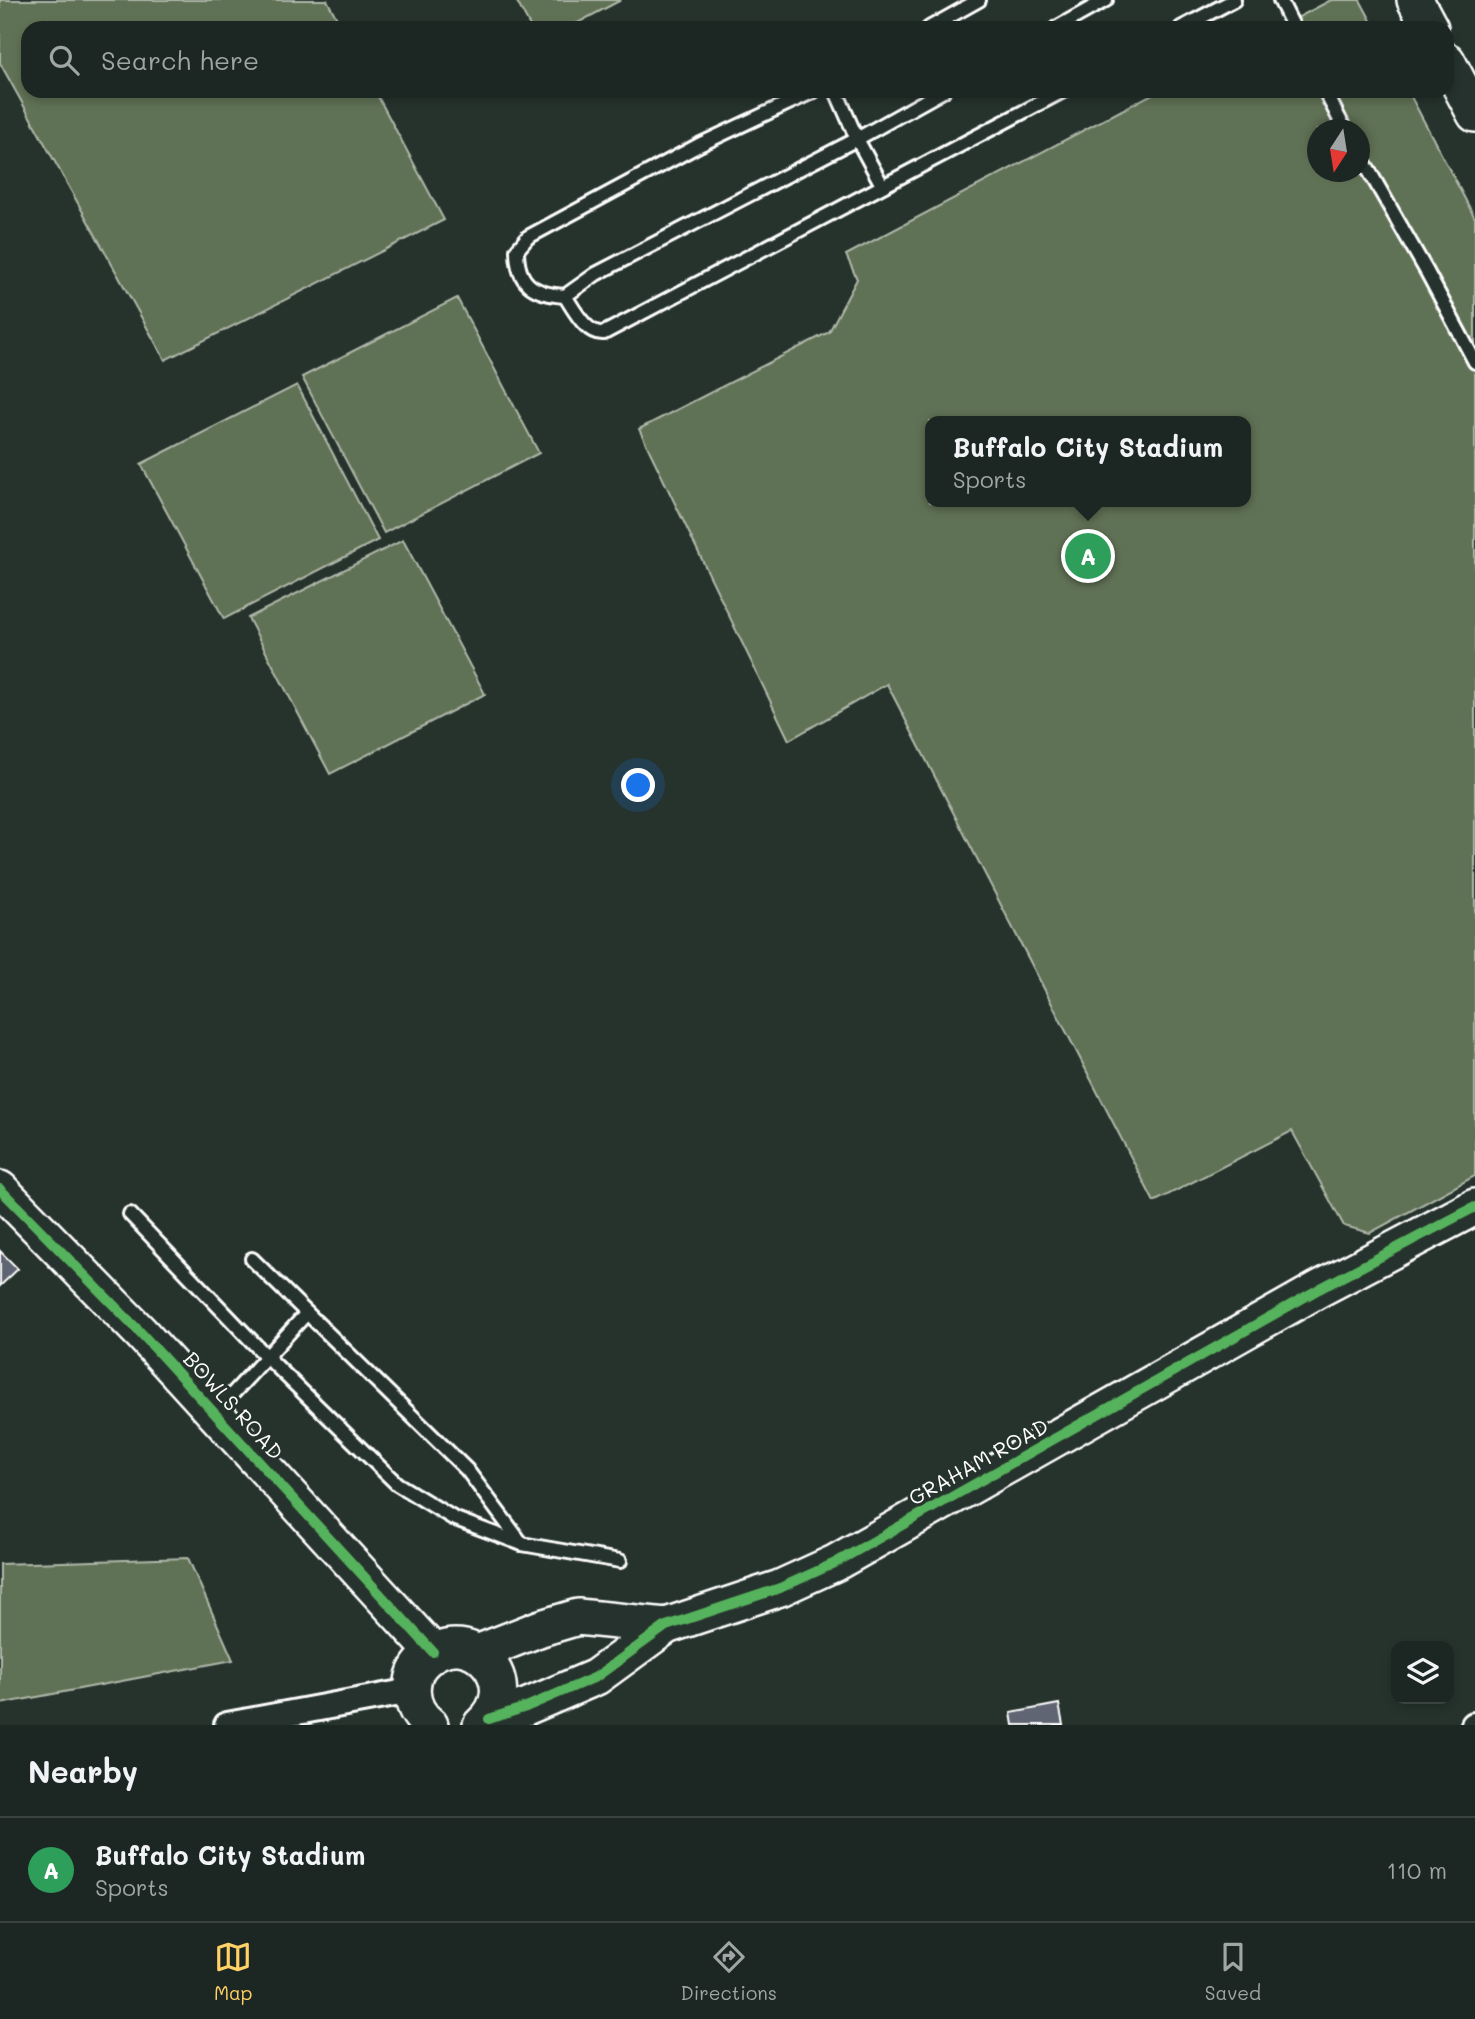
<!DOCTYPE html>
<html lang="en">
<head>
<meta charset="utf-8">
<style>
  body { margin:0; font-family:Mali,sans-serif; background:#29322f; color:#f1f3f6 }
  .controls { position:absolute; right:21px; bottom:21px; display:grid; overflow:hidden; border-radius:14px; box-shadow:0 4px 10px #0003 }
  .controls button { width:63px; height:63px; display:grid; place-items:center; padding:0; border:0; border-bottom:2px solid #3a4340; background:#1c2622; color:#f1f3f6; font:35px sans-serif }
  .compass { position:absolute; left:1307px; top:119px; width:63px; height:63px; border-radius:50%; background:#1c2622; box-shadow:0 4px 10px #0003; rotate:192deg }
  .you { position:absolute; left:639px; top:786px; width:24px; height:24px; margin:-18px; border:5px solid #fff; border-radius:50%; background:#1a73e8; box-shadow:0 0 0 10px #1a73e833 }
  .badge { display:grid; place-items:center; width:46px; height:46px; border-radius:50%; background:#ffd166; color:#fff; font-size:23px; font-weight:700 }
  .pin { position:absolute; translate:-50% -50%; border:4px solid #fff; box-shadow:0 2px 7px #0006 }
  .popup { position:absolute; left:925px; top:416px; width:326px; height:91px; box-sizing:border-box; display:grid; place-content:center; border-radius:14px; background:#1c2622; filter:drop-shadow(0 2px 5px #0005); font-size:23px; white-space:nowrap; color:#a0a5a5 }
  .popup b { font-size:26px; color:#f1f3f6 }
  .popup::after { content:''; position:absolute; left:50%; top:100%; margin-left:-14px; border:14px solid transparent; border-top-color:#1c2622 }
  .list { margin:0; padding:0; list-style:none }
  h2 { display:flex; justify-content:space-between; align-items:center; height:91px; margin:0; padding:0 28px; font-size:30px }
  h2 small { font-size:23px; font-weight:400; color:#a0a5a5 }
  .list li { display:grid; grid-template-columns:46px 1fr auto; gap:21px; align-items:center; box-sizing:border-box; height:105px; padding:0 28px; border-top:2px solid #3a4340 }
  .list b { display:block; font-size:26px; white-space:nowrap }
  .list p { margin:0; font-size:23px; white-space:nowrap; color:#a0a5a5 }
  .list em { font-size:23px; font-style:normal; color:#a0a5a5 }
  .icon { flex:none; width:38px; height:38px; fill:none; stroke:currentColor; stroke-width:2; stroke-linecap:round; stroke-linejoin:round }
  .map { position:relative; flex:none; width:1475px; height:1725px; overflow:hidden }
  .search { position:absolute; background:#1c2622; box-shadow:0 4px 10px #0003; left:21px; right:21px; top:21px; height:77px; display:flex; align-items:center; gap:18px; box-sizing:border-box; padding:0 24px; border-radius:21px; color:#a0a5a5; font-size:26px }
  .sheet { height:196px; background:#1c2622 }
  nav { display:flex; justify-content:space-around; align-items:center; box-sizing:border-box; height:98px; border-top:2px solid #3a4340; background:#1c2622; font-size:19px; color:#a0a5a5 }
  nav a { display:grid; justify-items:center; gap:4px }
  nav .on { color:#ffd166 }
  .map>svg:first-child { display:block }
  .green { fill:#607254; stroke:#b0b8aa; stroke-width:2; fill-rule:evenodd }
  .building { fill:#5f6573; stroke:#fff; stroke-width:2 }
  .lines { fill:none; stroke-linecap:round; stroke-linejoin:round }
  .lane-casing { stroke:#fff; stroke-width:18 }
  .street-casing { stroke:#fff; stroke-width:30 }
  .secondary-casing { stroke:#fff; stroke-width:40 }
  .lane { stroke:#26332d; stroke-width:12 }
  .street { stroke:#26332d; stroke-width:24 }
  .secondary { stroke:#26332d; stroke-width:35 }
  .cycleway-casing { stroke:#26332d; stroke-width:15 }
  .cycleway { stroke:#56b35d; stroke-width:10 }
  .labels { text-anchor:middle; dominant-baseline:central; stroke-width:6; stroke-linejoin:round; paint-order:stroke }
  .street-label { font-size:21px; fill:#fff; stroke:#26332d }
</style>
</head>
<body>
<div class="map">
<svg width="1475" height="1725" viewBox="0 0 1475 1725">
  <rect width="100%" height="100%" fill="#26332d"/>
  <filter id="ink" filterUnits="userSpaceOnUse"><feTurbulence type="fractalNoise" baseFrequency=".0143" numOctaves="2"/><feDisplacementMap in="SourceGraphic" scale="14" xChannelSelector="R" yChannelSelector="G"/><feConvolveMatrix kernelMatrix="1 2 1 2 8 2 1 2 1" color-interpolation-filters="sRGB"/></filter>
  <g filter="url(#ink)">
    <g class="green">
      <path d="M 0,0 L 327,0 L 342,28 L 28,28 L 28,91 L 375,91 L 444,220 L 165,360 L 0,63 Z"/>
      <path d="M 516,0 L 621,0 L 568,28 L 531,28 Z"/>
      <path d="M 1331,0 L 1360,0 L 1375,28 L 1278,28 Z"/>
      <path d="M 1158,91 L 1408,91 L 1475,218 L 1475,1176 L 1370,1233 L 1344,1226 L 1292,1131 L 1154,1202 L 887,684 L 789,740 L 639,429 L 829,332 L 857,279 L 846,255 ZM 1318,130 L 1360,130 L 1360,172 L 1318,172 ZM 930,421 L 1246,421 L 1246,502 L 930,502 Z"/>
      <path d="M 457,298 L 539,453 L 384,533 L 302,377 Z"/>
      <path d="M 297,385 L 378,540 L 224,619 L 141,464 Z"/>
      <path d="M 403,540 L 485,694 L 330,774 L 248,618 Z"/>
      <path d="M 188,1558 L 233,1660 L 0,1704 L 0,1564 Z"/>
    </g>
    <g class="building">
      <path d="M 0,1251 L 18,1269 L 0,1286 Z"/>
      <path d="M 1059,1704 L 1063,1725 L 1013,1725 L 1011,1713 Z"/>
    </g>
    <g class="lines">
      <defs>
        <g id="lane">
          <path d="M 1280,0 L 1294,28"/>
          <path d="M 929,28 L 979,0"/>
          <path d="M 1056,28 L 1106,0"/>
          <path d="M 1181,28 L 1234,0"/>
          <path d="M 836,91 L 857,139 L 882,185"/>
          <path d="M 943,91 L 857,139 L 596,274 L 565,296 C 574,309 586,335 604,333 L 1063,91"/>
          <path d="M 1325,91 L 1345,130"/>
          <path d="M 1360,155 L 1427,272 L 1475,362"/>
          <path d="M 565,296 C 533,294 517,284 517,250 L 528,237 L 699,145 L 814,91"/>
          <path d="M 130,1214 L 267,1357 L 397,1484 L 453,1518 L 522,1544 L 620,1561"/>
          <path d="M 252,1259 L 467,1470 L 522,1544"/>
          <path d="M 215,1413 L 307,1313"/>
        </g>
        <g id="street">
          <path d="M 227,1725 L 411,1691"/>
          <path d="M 1474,1725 L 1475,1725"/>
        </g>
        <g id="secondary">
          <path d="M 1415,0 L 1430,28"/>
          <path d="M 1447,61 L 1475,114"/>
          <path d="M 0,1189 L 141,1333 L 433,1652"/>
          <path d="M 477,1653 L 541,1628 L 578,1617 L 666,1626"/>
          <path d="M 489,1719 L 526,1707 L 596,1677 L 666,1626 L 780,1588 L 835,1563 L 1319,1289 L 1475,1207"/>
          <path d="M 430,1725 C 416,1714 410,1699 413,1682 C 414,1673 419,1665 426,1659 C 470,1620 528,1685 481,1725"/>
        </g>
      </defs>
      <use href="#lane" class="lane-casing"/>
      <use href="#street" class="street-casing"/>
      <use href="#secondary" class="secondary-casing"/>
      <use href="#lane" class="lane"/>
      <use href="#street" class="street"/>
      <use href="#secondary" class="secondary"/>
      <defs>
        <g id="cycleway">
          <path d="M 0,1189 L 141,1333 L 433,1652"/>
          <path d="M 489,1719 L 526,1707 L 596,1677 L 666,1626 L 780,1588 L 835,1563 L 1319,1289 L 1475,1207"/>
        </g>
      </defs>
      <use href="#cycleway" class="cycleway-casing"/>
      <use href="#cycleway" class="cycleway"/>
    </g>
  </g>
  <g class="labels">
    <g class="street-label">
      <text transform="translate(234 1405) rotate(48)">BOWLS ROAD</text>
      <text transform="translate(978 1461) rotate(-29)">GRAHAM ROAD</text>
    </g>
  </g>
</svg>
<div class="controls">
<button><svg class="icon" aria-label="layers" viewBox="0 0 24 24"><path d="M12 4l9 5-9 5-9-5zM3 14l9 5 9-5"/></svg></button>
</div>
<svg class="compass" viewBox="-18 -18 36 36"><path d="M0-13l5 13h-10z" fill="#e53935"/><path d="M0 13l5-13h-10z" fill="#a0a5a5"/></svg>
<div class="you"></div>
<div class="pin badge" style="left:1088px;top:556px;background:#2e9e5b">A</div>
<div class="popup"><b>Buffalo City Stadium</b>Sports</div>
<div class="search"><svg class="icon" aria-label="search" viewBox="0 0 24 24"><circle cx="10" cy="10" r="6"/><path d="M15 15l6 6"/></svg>Search here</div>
</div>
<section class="sheet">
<h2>Nearby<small></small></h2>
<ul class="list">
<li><span class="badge" style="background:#2e9e5b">A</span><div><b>Buffalo City Stadium</b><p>Sports</p></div><em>110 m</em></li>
</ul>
</section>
<nav>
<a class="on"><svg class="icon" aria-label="map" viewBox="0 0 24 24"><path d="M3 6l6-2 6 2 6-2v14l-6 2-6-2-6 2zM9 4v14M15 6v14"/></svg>Map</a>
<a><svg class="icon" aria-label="directions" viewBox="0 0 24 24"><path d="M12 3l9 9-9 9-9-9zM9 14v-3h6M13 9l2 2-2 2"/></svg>Directions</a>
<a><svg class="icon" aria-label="saved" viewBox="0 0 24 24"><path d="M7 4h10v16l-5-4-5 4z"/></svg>Saved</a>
</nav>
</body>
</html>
